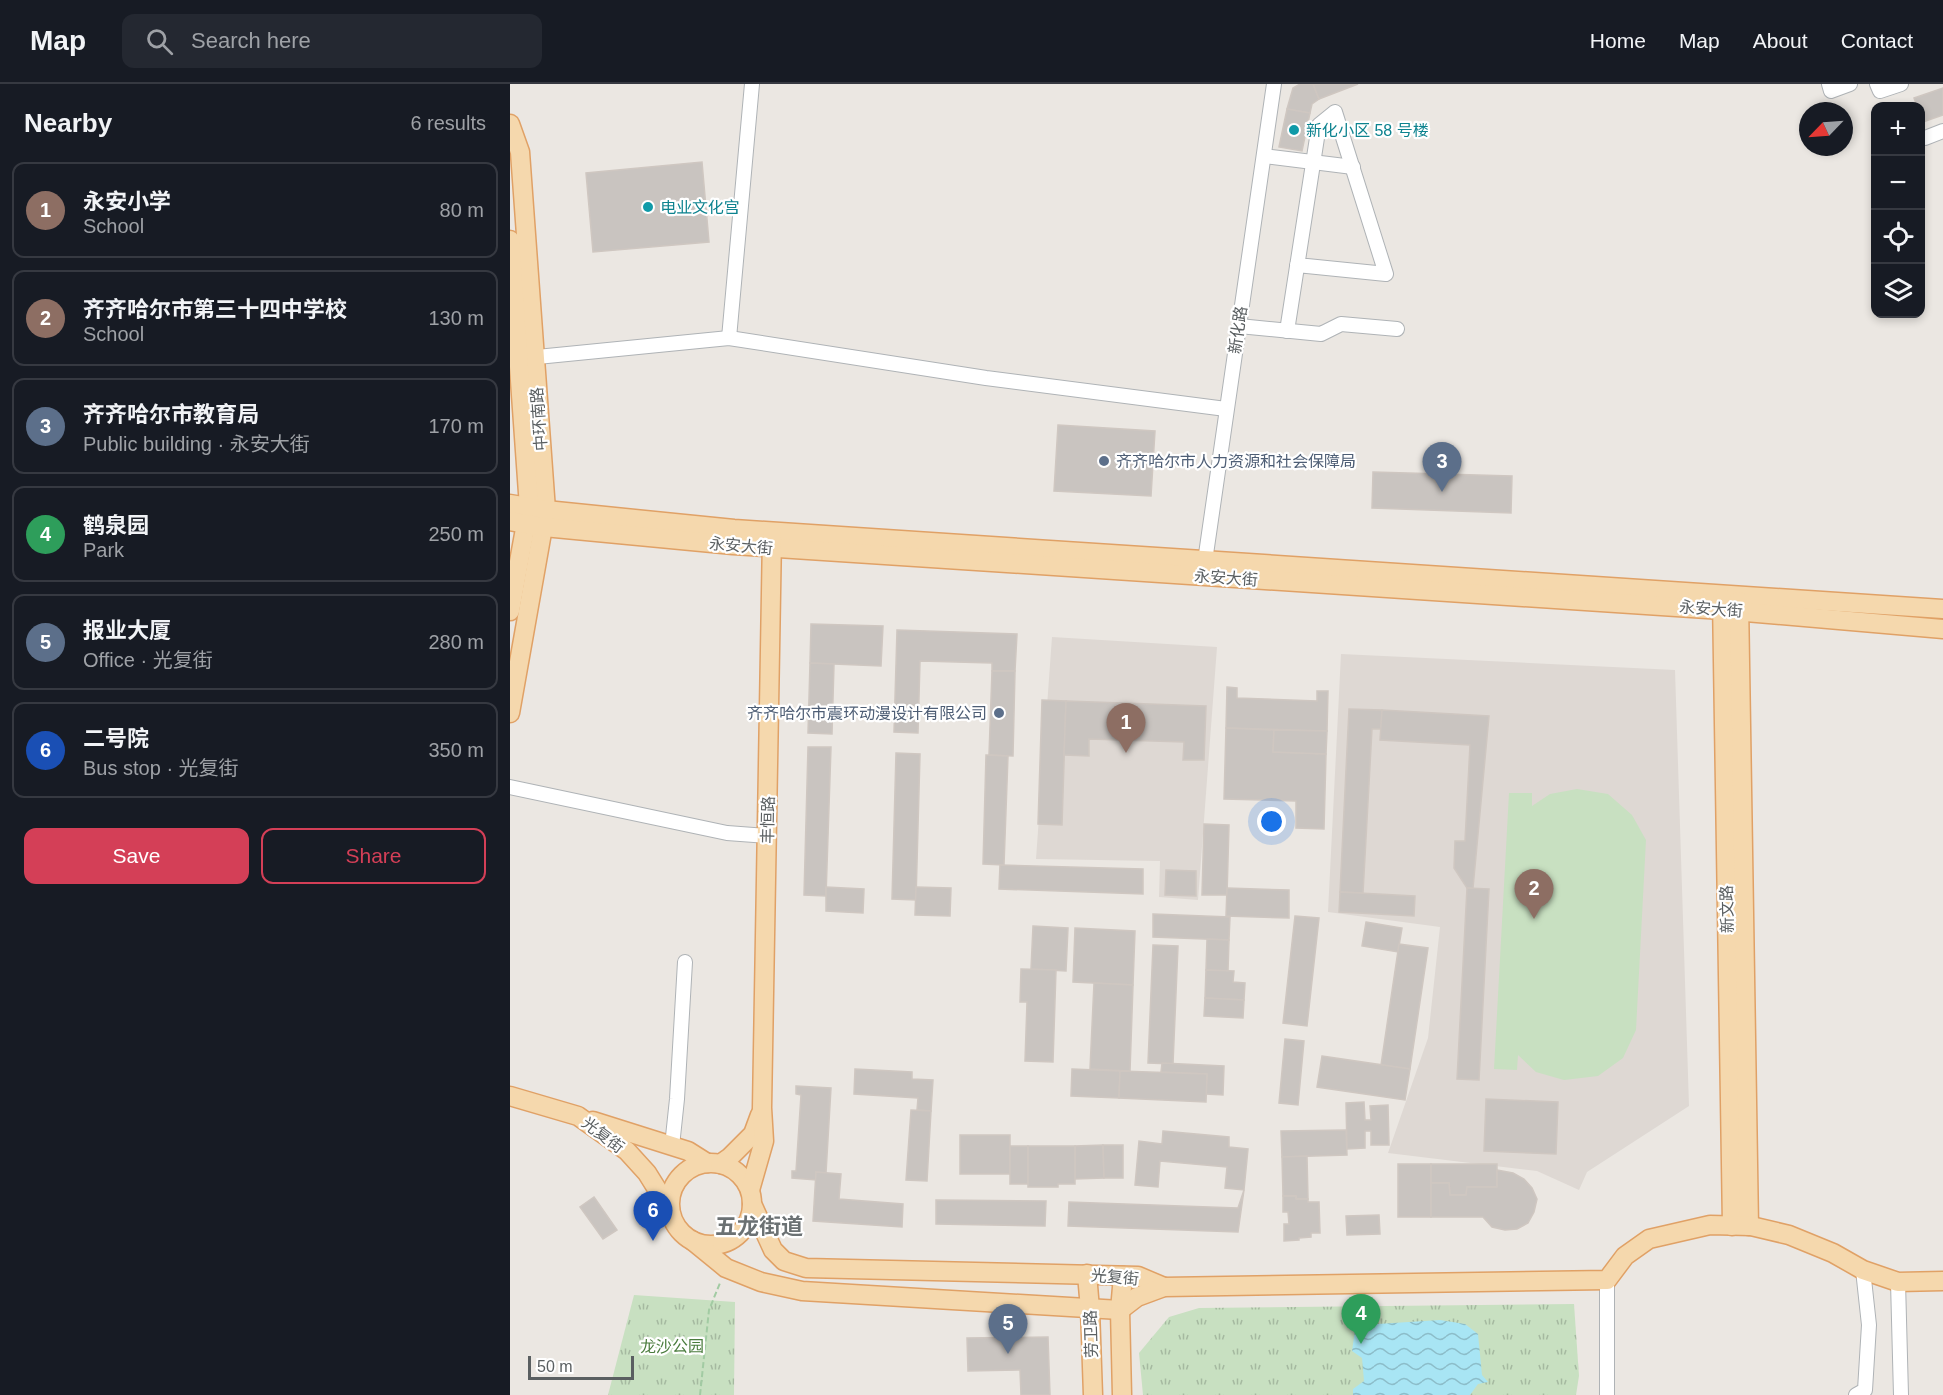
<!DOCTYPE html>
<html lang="en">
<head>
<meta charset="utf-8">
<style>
  body { margin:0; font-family:Helvetica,"Noto Sans SC",sans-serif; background:#242831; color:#f1f3f6 }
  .controls { position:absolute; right:18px; top:18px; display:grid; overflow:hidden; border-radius:12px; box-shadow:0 3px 9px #0003 }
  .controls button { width:54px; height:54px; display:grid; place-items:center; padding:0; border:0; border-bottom:2px solid #363941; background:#171b24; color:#f1f3f6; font:30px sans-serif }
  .compass { position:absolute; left:1289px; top:18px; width:54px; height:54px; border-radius:50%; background:#171b24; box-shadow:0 3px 9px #0003; rotate:245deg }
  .scale { position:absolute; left:18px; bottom:15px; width:106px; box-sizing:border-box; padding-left:6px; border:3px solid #5a5f61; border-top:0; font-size:16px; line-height:21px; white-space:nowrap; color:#5a5f61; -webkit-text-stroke:4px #fff; paint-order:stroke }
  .you { position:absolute; left:762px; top:738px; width:21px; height:21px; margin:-15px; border:4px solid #fff; border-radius:50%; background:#1a73e8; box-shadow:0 0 0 9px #1a73e833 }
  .badge { display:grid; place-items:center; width:39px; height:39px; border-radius:50%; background:#d43f57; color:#fff; font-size:20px; font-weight:700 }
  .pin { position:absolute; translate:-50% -50px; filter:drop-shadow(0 2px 3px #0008) }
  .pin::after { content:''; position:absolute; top:32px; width:21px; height:18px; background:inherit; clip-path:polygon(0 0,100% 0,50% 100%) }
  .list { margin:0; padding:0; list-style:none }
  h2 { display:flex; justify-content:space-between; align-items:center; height:78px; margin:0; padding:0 24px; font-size:26px }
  h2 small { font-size:20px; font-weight:400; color:#9ea1a6 }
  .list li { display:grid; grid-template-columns:39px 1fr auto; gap:18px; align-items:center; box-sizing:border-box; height:96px; margin:0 12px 12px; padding:0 12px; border:2px solid #363941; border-radius:12px }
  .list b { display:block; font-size:22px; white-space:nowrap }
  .list p { margin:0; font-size:20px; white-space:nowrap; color:#9ea1a6 }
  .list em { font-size:20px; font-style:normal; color:#9ea1a6 }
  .actions { display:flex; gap:12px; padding:18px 24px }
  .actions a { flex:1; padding:14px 0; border:2px solid #d43f57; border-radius:12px; text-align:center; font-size:21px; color:#d43f57 }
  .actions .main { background:#d43f57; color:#fff }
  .icon { flex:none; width:33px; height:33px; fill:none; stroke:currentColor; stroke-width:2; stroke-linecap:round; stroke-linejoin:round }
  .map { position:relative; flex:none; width:1433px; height:1311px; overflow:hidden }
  header { display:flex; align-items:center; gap:36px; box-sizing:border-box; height:84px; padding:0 30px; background:#171b24; border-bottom:2px solid #363941 }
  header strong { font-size:28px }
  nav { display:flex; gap:33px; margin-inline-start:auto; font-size:21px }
  .search { width:420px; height:54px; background:#242831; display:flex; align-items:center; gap:15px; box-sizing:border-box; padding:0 21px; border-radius:12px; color:#9ea1a6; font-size:22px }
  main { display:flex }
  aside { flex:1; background:#171b24 }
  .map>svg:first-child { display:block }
  .education { fill:#ded8d3 }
  .park { fill:url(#park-tufts) }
  .pitch { fill:#c8e0c1 }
  .water { fill:url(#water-waves) }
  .building { fill:#c9c4c0; stroke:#cfc7c1; stroke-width:1.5 }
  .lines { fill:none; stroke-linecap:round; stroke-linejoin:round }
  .minor-casing { stroke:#afb3b6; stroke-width:16 }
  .major-casing { stroke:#e0a166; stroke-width:21 }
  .path { stroke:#a2cba3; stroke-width:2; stroke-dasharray:6 3; stroke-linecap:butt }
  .minor { stroke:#fff; stroke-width:14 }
  .major { stroke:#f5d8ad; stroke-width:18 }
  .culture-dot { fill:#0f9aa8; stroke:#fff; stroke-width:2 }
  .service-dot { fill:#5c6f8a; stroke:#fff; stroke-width:2 }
  .labels { text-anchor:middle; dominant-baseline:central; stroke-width:4.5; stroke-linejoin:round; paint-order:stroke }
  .culture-label { font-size:16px; fill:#0d838f; stroke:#fff; text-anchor:start }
  .street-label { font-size:16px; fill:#5a5f61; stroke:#fff }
  .service-label { font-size:16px; fill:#4e5e75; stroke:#fff; text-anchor:start }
  .park-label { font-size:16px; fill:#4a7c3d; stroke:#fff }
  .district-label { font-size:22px; font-weight:bold; fill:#6b7173; stroke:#fff }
</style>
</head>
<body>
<header>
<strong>Map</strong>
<div class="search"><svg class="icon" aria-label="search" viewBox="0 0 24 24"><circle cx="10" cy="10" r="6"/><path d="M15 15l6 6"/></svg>Search here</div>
<nav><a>Home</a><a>Map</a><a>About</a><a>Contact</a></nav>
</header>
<main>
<aside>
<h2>Nearby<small>6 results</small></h2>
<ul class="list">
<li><span class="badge" style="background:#8d6e63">1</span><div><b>永安小学</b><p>School</p></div><em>80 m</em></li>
<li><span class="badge" style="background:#8d6e63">2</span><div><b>齐齐哈尔市第三十四中学校</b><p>School</p></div><em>130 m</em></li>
<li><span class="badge" style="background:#5c6f8a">3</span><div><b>齐齐哈尔市教育局</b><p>Public building · 永安大街</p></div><em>170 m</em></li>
<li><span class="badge" style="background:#2e9e5b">4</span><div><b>鹤泉园</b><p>Park</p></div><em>250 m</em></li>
<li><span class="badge" style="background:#5c6f8a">5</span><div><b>报业大厦</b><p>Office · 光复街</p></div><em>280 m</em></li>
<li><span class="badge" style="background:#1a4fb4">6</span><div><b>二号院</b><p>Bus stop · 光复街</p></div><em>350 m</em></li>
</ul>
<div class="actions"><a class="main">Save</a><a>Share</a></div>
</aside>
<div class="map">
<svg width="1433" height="1311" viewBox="0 0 1433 1311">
  <defs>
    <pattern id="park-tufts" width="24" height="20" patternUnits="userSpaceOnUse" patternTransform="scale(1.5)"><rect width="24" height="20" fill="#c8e0c1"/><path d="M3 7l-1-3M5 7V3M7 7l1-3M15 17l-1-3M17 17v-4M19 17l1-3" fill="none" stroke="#a5b9a0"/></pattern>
    <pattern id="water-waves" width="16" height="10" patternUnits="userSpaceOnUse" patternTransform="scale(1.5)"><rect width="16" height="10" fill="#a8e5f4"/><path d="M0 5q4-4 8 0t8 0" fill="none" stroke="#8cbdc9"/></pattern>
  </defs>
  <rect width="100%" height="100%" fill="#ebe7e2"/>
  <g class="education">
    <path d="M 542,553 L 707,563 L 688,816 L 649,813 L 650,777 L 526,775 Z"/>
    <path d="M 831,570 L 1165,586 L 1179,1022 L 1077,1088 L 1069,1106 L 1027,1087 L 878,1069 L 918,954 L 930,843 L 818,828 Z"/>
  </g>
  <g class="park">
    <path d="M 124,1211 L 225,1218 L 224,1311 L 98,1311 Z"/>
    <path d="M 1064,1220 L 1069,1292 L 1066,1311 L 633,1311 L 629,1269 L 659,1233 L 689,1224 Z"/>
  </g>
  <path class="pitch" d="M 1067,705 L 1098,710 L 1122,731 L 1136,756 L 1126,946 L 1113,974 L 1088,992 L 1054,996 L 1026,988 L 1008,971 L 1007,986 L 984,985 L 999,709 L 1022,709 L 1022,722 L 1040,710 Z"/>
  <path class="water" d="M 930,1236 L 955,1240 L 968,1250 L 972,1291 L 978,1298 L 968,1300 L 960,1311 L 843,1311 L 843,1305 L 854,1297 L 852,1274 L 842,1267 L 845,1246 L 852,1241 Z"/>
  <g class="building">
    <path d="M 790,0 L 803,0 L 809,15 L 802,20 L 800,29 L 777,25 L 783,4 Z"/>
    <path d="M 803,0 L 848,0 L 809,15 Z"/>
    <path d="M 1433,4 L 1433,31 L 1413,38 L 1410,22 L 1407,22 L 1404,14 Z"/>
    <path d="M 777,25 L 800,29 L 792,67 L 769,63 Z"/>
    <path d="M 192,78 L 199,158 L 83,168 L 76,89 Z"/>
    <path d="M 548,341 L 645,347 L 641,412 L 544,407 Z"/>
    <path d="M 863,388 L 1002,392 L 1001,429 L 862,424 Z"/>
    <path d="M 301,540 L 373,542 L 371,582 L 300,579 Z"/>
    <path d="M 387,546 L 507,550 L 505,587 L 482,587 L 482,579 L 410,577 L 408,649 L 384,648 Z"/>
    <path d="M 300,579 L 324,580 L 322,650 L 298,649 Z"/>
    <path d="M 482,587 L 505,587 L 503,672 L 479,671 Z"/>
    <path d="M 717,603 L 727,604 L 727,614 L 807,617 L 807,607 L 818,607 L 817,647 L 716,644 Z"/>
    <path d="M 532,616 L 556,617 L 552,741 L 528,740 Z"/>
    <path d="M 556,617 L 696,622 L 694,676 L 673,676 L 674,658 L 579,655 L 579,672 L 554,671 Z"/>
    <path d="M 839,625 L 872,626 L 871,645 L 862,645 L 853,809 L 830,808 Z"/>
    <path d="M 872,626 L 979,632 L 963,804 L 957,804 L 944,784 L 945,757 L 955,757 L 960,661 L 870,656 Z"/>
    <path d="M 716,644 L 764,646 L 763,668 L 816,670 L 814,745 L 786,744 L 786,717 L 714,715 Z"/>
    <path d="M 764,646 L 817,647 L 816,670 L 763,668 Z"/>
    <path d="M 298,663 L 321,663 L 316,812 L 294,811 Z"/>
    <path d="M 386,669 L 410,670 L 406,816 L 382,815 Z"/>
    <path d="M 476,671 L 498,672 L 494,781 L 473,780 Z"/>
    <path d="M 694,740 L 719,741 L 717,811 L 692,811 Z"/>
    <path d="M 490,781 L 633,785 L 633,810 L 489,805 Z"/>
    <path d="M 656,786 L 686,787 L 686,812 L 655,811 Z"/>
    <path d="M 316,803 L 354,805 L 353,829 L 316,827 Z"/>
    <path d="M 406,803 L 441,804 L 440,832 L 405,831 Z"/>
    <path d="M 717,804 L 779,806 L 779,834 L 716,832 Z"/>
    <path d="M 957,804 L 979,805 L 969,996 L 947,995 Z"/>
    <path d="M 830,808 L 905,812 L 904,832 L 829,828 Z"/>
    <path d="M 643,830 L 720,833 L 719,856 L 643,853 Z"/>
    <path d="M 785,832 L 809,834 L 797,942 L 773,939 Z"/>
    <path d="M 856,838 L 892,844 L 888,868 L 852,862 Z"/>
    <path d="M 523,842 L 558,844 L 556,887 L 521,885 Z"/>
    <path d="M 565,844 L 625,847 L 623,901 L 563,898 Z"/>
    <path d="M 697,855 L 719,856 L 718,887 L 696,886 Z"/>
    <path d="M 889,860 L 918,864 L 900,985 L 871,981 Z"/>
    <path d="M 643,861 L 668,862 L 663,980 L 638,979 Z"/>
    <path d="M 511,885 L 546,886 L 543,978 L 515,977 L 517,918 L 510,918 Z"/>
    <path d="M 696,886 L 724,887 L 723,898 L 735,899 L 734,916 L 695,914 Z"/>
    <path d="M 584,899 L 623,901 L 620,987 L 580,985 Z"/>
    <path d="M 695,914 L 734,916 L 733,934 L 694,932 Z"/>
    <path d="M 775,955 L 794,957 L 788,1021 L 769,1019 Z"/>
    <path d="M 812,972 L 900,985 L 895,1016 L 807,1003 Z"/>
    <path d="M 652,979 L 714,982 L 713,1011 L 696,1010 L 697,990 L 651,988 Z"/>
    <path d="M 345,985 L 402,988 L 402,995 L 423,996 L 421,1027 L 407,1026 L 408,1014 L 344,1010 Z"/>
    <path d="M 562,985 L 610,987 L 609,1014 L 561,1012 Z"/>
    <path d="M 610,987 L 697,990 L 696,1018 L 609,1014 Z"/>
    <path d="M 286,1002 L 321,1004 L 316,1089 L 306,1088 L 306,1096 L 282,1094 L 282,1087 L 286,1087 L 291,1011 L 286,1010 Z"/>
    <path d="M 976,1015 L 1048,1018 L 1046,1070 L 974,1067 Z"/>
    <path d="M 854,1018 L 855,1036 L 861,1036 L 860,1022 L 878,1021 L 879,1061 L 861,1061 L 861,1047 L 855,1047 L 855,1064 L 837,1065 L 836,1019 Z"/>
    <path d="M 401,1026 L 421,1027 L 417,1097 L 396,1096 Z"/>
    <path d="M 836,1046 L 837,1071 L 772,1073 L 771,1047 Z"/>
    <path d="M 653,1047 L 719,1053 L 719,1063 L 738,1065 L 734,1106 L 715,1104 L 717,1083 L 650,1077 L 648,1103 L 625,1101 L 629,1057 L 652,1060 Z"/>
    <rect x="450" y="1051" width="50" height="39"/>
    <path d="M 593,1061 L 594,1094 L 565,1095 L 565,1062 Z"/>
    <path d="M 593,1061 L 613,1061 L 613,1094 L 594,1094 Z"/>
    <rect x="500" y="1062" width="18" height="38"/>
    <path d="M 518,1062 L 565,1062 L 565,1100 L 548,1100 L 548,1103 L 518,1103 Z"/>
    <path d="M 797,1072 L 798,1115 L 786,1115 L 786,1112 L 773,1112 L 772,1073 Z"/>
    <rect x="888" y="1080" width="33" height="53"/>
    <path d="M 921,1080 L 987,1080 L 987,1103 L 957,1103 L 956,1111 L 940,1111 L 939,1099 L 921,1099 Z"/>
    <path d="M 987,1086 L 1003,1089 L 1014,1095 L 1022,1104 L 1027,1115 L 1024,1128 L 1018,1139 L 1007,1145 L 995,1146 L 982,1143 L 973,1133 L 921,1133 L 921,1099 L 939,1099 L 940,1111 L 956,1111 L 957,1103 L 987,1103 Z"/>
    <path d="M 306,1088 L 331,1090 L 329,1115 L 393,1120 L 392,1143 L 303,1137 Z"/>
    <path d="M 734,1106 L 728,1148 L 558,1142 L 559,1118 L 728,1124 Z"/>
    <path d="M 773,1112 L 786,1112 L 786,1115 L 798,1115 L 798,1118 L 809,1118 L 810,1149 L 801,1149 L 801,1153 L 789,1154 L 789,1156 L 774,1157 L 774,1140 L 779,1140 L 778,1128 L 773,1128 Z"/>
    <path d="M 84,1113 L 107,1146 L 93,1155 L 70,1123 Z"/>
    <path d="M 426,1116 L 536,1117 L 535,1142 L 426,1140 Z"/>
    <path d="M 869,1131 L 870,1150 L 837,1151 L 836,1132 Z"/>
    <path d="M 538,1253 L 540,1311 L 511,1311 L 510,1286 L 458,1287 L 457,1254 Z"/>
  </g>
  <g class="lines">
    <defs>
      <g id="minor">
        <path d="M 1319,0 L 1321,7 L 1340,0"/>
        <path d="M 1367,0 L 1370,7 L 1391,0"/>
        <path d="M 1415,54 L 1433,47"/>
        <path d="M 754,72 L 843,83"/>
        <path d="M 729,242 L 811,250 L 831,240 L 887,245"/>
        <path d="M 777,247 L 809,41 L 825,28 L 876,190 L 787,181"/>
        <path d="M 219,254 L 242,0"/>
        <path d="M 17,274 L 219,254 L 476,294 L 716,325"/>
        <path d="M 694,484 L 764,0"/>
        <path d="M 0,703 L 217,749 L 258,752"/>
        <path d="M 162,1062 L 167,1015 L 175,878"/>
        <path d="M 1097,1196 L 1097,1311"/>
        <path d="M 1388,1198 L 1391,1311"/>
        <path d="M 1346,1311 L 1355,1306 L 1359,1241 L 1353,1186"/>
      </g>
      <g id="major">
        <path d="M 0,40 L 10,68 L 36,426 L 0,629"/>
        <path d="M 0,156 L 19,423 L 0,527"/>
        <path d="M 0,420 L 36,426 L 224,445 L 1433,525"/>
        <path d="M 0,437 L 34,443 L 223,461 L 1212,526 L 1433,545"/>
        <path d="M 1212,514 L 1222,1142"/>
        <path d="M 1229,517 L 1239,1142"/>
        <path d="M 0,1012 L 68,1032 L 117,1067 L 137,1089 L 160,1126"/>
        <path d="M 83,1037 L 178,1067 L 197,1079"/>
        <circle cx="201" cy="1120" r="41"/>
        <path d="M 210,1080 L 220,1073 L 243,1050 L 250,1031"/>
        <path d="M 240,1106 L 254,1057 L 252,1024 L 262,452"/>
        <path d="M 242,1120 L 263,1166 L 274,1177 L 296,1184 L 628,1192 L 654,1203"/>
        <path d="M 183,1157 L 216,1184 L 251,1198 L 292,1207 L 610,1226 L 627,1213 L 654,1203 L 1097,1196 L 1115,1172 L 1139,1155 L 1200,1141 L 1241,1142 L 1279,1151 L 1323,1169 L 1353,1186 L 1388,1198 L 1433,1197"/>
        <path d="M 577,1190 L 580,1225 L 583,1311"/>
        <path d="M 612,1311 L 610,1226 L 613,1192"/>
      </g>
    </defs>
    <use href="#minor" class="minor-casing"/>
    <use href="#major" class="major-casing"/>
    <path class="path" d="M 190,1311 L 199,1226 L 210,1199"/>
    <use href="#minor" class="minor"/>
    <use href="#major" class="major"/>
  </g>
  <g class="culture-dot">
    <circle cx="784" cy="46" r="6"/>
    <circle cx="138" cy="123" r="6"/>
  </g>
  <g class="service-dot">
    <circle cx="594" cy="377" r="6"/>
    <circle cx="489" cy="629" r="6"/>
  </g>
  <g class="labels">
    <g class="culture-label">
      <text x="796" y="46">新化小区 58 号楼</text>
      <text x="150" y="123">电业文化宫</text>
    </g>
    <g class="street-label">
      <text transform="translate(728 246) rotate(-82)">新化路</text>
      <text transform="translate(29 335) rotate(-94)">中环南路</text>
      <text transform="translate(231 462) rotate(5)">永安大街</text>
      <text transform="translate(716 494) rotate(4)">永安大街</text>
      <text transform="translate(1201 525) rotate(4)">永安大街</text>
      <text transform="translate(258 736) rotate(-89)">丰恒路</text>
      <text transform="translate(1217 825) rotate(-91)">新文路</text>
      <text transform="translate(93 1051) rotate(37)">光复街</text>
      <text transform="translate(605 1193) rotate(5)">光复街</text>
      <text transform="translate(581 1250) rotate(-92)">劳卫路</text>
    </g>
    <g class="service-label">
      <text x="606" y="377">齐齐哈尔市人力资源和社会保障局</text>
      <text x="477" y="629" text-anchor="end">齐齐哈尔市震环动漫设计有限公司</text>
    </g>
    <g class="park-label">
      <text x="162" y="1262">龙沙公园</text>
    </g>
    <g class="district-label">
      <text x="249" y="1142">五龙街道</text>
    </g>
  </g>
</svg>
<div class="controls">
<button>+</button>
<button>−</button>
<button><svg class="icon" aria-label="locate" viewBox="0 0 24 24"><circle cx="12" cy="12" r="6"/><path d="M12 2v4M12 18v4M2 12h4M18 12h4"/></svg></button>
<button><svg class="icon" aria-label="layers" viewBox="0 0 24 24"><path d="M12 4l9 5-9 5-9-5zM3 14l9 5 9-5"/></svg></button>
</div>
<svg class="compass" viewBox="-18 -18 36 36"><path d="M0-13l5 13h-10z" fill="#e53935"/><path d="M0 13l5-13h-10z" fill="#9ea1a6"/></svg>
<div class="scale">50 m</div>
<div class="you"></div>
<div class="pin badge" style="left:616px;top:669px;background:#8d6e63">1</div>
<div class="pin badge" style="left:1024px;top:835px;background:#8d6e63">2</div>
<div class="pin badge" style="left:932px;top:408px;background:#5c6f8a">3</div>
<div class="pin badge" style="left:851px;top:1260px;background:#2e9e5b">4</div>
<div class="pin badge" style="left:498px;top:1270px;background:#5c6f8a">5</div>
<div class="pin badge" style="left:143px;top:1157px;background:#1a4fb4">6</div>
</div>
</main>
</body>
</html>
